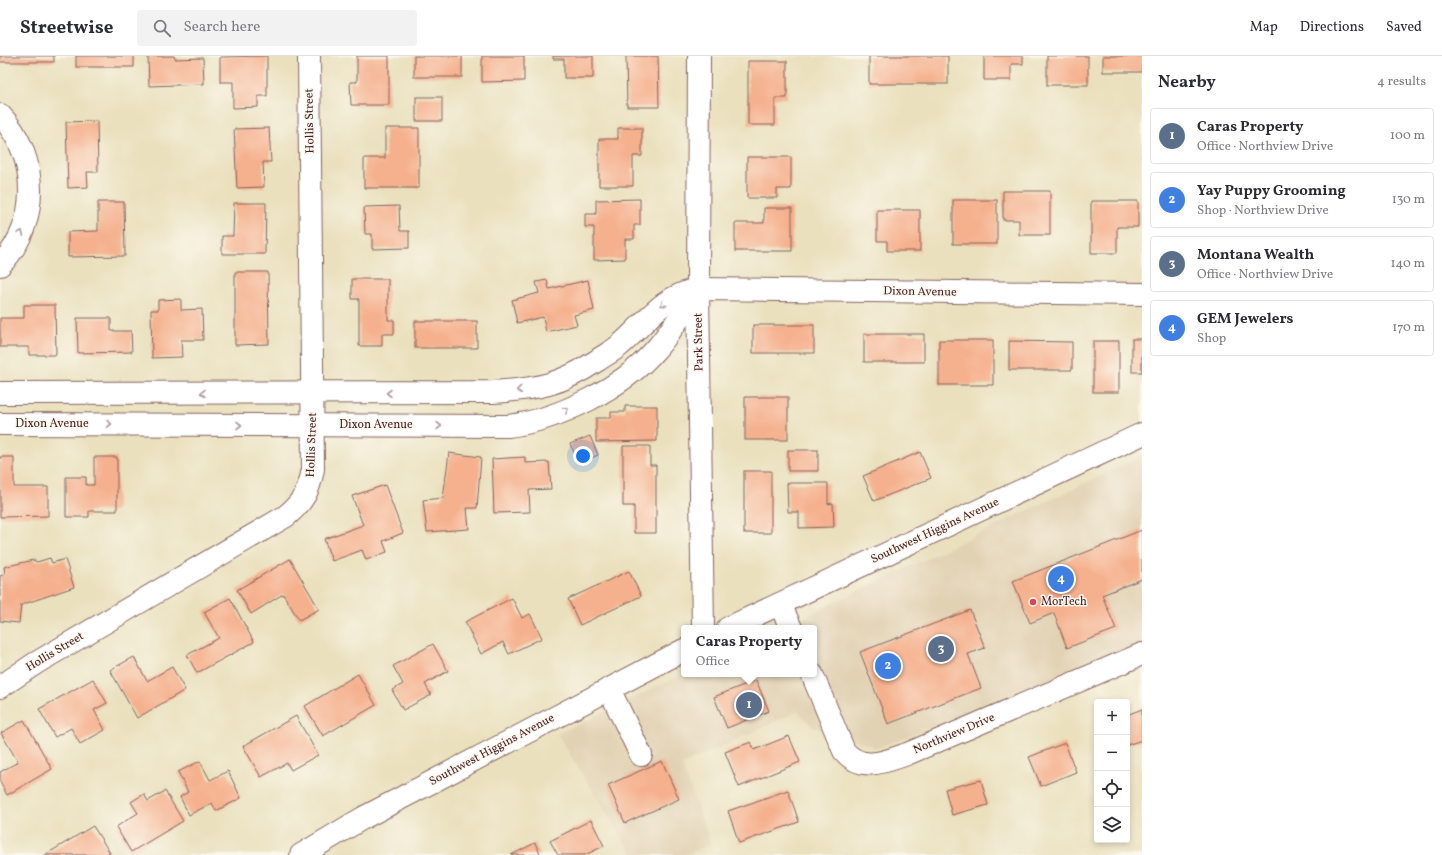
<!DOCTYPE html>
<html lang="en">
<head>
<meta charset="utf-8">
<style>
  body { margin:0; font-family:Vollkorn,serif; background:#f2f2f3; color:#2b2b33 }
  .controls { position:absolute; right:12px; bottom:12px; display:grid; overflow:hidden; border-radius:4px; box-shadow:0 2px 6px #0003 }
  .controls button { width:36px; height:36px; display:grid; place-items:center; padding:0; border:0; border-bottom:1px solid #e1e1e2; background:#fff; color:#2b2b33; font:20px sans-serif }
  .you { position:absolute; left:583px; top:400px; width:14px; height:14px; margin:-10px; border:3px solid #fff; border-radius:50%; background:#1a73e8; box-shadow:0 0 0 6px #1a73e833 }
  .badge { display:grid; place-items:center; width:26px; height:26px; border-radius:50%; background:#7c3aed; color:#fff; font-size:13px; font-weight:700 }
  .pin { position:absolute; translate:-50% -50%; border:2px solid #fff; box-shadow:0 1px 4px #0006 }
  .popup { position:absolute; left:681px; top:569px; width:136px; height:52px; box-sizing:border-box; display:grid; place-content:center; border-radius:4px; background:#fff; filter:drop-shadow(0 1px 3px #0005); font-size:13px; white-space:nowrap; color:#7c7c81 }
  .popup b { font-size:15px; color:#2b2b33 }
  .popup::after { content:''; position:absolute; left:50%; top:100%; margin-left:-8px; border:8px solid transparent; border-top-color:#fff }
  .list { margin:0; padding:0; list-style:none }
  h2 { display:flex; justify-content:space-between; align-items:center; height:52px; margin:0; padding:0 16px; font-size:17px }
  h2 small { font-size:13px; font-weight:400; color:#7c7c81 }
  .list li { display:grid; grid-template-columns:26px 1fr auto; gap:12px; align-items:center; box-sizing:border-box; height:56px; margin:0 8px 8px; padding:0 8px; border:1px solid #e1e1e2; border-radius:4px }
  .list b { display:block; font-size:15px; white-space:nowrap }
  .list p { margin:0; font-size:13px; white-space:nowrap; color:#7c7c81 }
  .list em { font-size:13px; font-style:normal; color:#7c7c81 }
  .icon { flex:none; width:22px; height:22px; fill:none; stroke:currentColor; stroke-width:2; stroke-linecap:round; stroke-linejoin:round }
  .map { position:relative; flex:none; width:1142px; height:799px; overflow:hidden }
  header { display:flex; align-items:center; gap:24px; box-sizing:border-box; height:56px; padding:0 20px; background:#fff; border-bottom:1px solid #e1e1e2 }
  header strong { font-size:19px }
  nav { display:flex; gap:22px; margin-inline-start:auto; font-size:14px }
  .search { width:280px; height:36px; background:#f2f2f3; display:flex; align-items:center; gap:10px; box-sizing:border-box; padding:0 14px; border-radius:4px; color:#7c7c81; font-size:15px }
  main { display:flex }
  aside { flex:1; background:#fff }
  .map>svg:first-child { display:block }
  .built { fill:#e2d2b4 }
  .building { fill:#f5b08d }
  .lines { fill:none; stroke-linecap:round; stroke-linejoin:round }
  .minor-casing { stroke:#82635e; stroke-width:24 }
  .major-casing { stroke:#82635e; stroke-width:24 }
  .minor { stroke:#fff; stroke-width:22 }
  .major { stroke:#fff; stroke-width:22 }
  .oneway { stroke:#ae9aa0 }
  .poi-dot { fill:#d1495b; stroke:#fbf7ec; stroke-width:1.5 }
  .labels { text-anchor:middle; dominant-baseline:central; stroke-width:3; stroke-linejoin:round; paint-order:stroke }
  .street-label { font-size:12px; fill:#4a1f2b; stroke:#fbf7ec }
  .poi-label { font-size:12px; fill:#4a1f2b; stroke:#fbf7ec; text-anchor:start }
</style>
</head>
<body>
<header>
<strong>Streetwise</strong>
<div class="search"><svg class="icon" aria-label="search" viewBox="0 0 24 24"><circle cx="10" cy="10" r="6"/><path d="M15 15l6 6"/></svg>Search here</div>
<nav><a>Map</a><a>Directions</a><a>Saved</a></nav>
</header>
<main>
<div class="map">
<svg width="1142" height="799" viewBox="0 0 1142 799">
  <rect width="100%" height="100%" fill="#fbf7ec"/>
  <filter id="ink" filterUnits="userSpaceOnUse"><feTurbulence type="fractalNoise" baseFrequency=".025" numOctaves="2"/><feDisplacementMap in="SourceGraphic" scale="8" xChannelSelector="R" yChannelSelector="G"/><feConvolveMatrix kernelMatrix="1 2 1 2 8 2 1 2 1" color-interpolation-filters="sRGB"/></filter>
  <filter id="wash" filterUnits="userSpaceOnUse"><feTurbulence type="fractalNoise" baseFrequency=".012" numOctaves="4" result="noise"/><feDisplacementMap in="SourceGraphic" scale="16" xChannelSelector="R" yChannelSelector="G"/><feGaussianBlur stdDeviation="0.9" result="paint"/><feColorMatrix in="noise" values="0 0 0 0 0 0 0 0 0 0 0 0 0 0 0 0 0 1.4 0 .05"/><feComposite in="paint" operator="in"/></filter>
  <g filter="url(#wash)">
    <rect width="100%" height="100%" fill="#eae0bd"/>
    <path class="built" d="M 1142,400 L 1142,592 L 877,692 L 812,671 L 798,655 L 682,709 L 711,788 L 684,799 L 633,799 L 557,678 L 684,618 L 814,618 L 814,572 L 781,572 Z"/>
    <g id="blocks">
      <g class="building">
        <rect x="0" y="0" width="54" height="6"/>
        <rect x="76" y="0" width="58" height="11"/>
        <path d="M 148,0 L 174,0 L 175,3 L 203,2 L 204,28 L 149,30 Z"/>
        <path d="M 267,0 L 267,40 L 258,40 L 258,51 L 233,52 L 233,26 L 220,26 L 220,1 Z"/>
        <path d="M 357,0 L 389,0 L 389,49 L 351,49 L 350,26 L 357,26 Z"/>
        <rect x="414" y="0" width="48" height="21"/>
        <path d="M 482,0 L 524,0 L 524,25 L 482,26 Z"/>
        <path d="M 553,0 L 593,0 L 593,22 L 564,22 L 564,3 L 553,3 Z"/>
        <path d="M 626,0 L 658,0 L 659,51 L 627,51 Z"/>
        <rect x="869" y="0" width="79" height="28"/>
        <path d="M 984,0 L 1023,0 L 1023,8 L 1011,8 L 1011,24 L 984,24 Z"/>
        <rect x="1047" y="0" width="41" height="29"/>
        <rect x="1103" y="0" width="39" height="16"/>
        <path d="M 748,5 L 787,5 L 787,42 L 775,42 L 775,69 L 748,69 Z"/>
        <rect x="416" y="41" width="26" height="24"/>
        <path d="M 97,65 L 98,116 L 87,116 L 88,131 L 68,132 L 66,66 Z"/>
        <path d="M 269,72 L 271,106 L 263,106 L 264,131 L 237,132 L 234,73 Z"/>
        <path d="M 385,72 L 419,72 L 419,132 L 364,132 L 364,102 L 385,102 Z"/>
        <path d="M 618,72 L 642,72 L 642,100 L 633,100 L 633,130 L 599,130 L 599,83 L 618,83 Z"/>
        <path d="M 747,101 L 791,101 L 791,133 L 777,133 L 777,142 L 747,142 Z"/>
        <path d="M 1003,135 L 1050,135 L 1050,179 L 1019,179 L 1019,164 L 1003,164 Z"/>
        <path d="M 640,143 L 640,169 L 634,169 L 634,183 L 625,183 L 625,203 L 594,204 L 594,171 L 585,171 L 585,158 L 596,158 L 596,144 Z"/>
        <rect x="953" y="144" width="44" height="44"/>
        <path d="M 1091,145 L 1138,145 L 1138,171 L 1117,171 L 1117,197 L 1091,197 Z"/>
        <path d="M 98,146 L 124,146 L 125,200 L 68,201 L 68,176 L 98,175 Z"/>
        <path d="M 234,147 L 266,147 L 265,198 L 222,198 L 222,180 L 233,180 Z"/>
        <path d="M 399,150 L 400,175 L 409,175 L 409,192 L 372,193 L 372,178 L 365,178 L 364,151 Z"/>
        <path d="M 764,152 L 792,152 L 792,195 L 735,195 L 735,167 L 764,167 Z"/>
        <path d="M 877,154 L 920,154 L 920,195 L 887,195 L 887,185 L 877,185 Z"/>
        <path d="M 235,216 L 268,216 L 269,288 L 235,289 Z"/>
        <path d="M 352,223 L 388,223 L 388,264 L 394,264 L 394,278 L 382,278 L 382,290 L 359,290 L 359,243 L 352,243 Z"/>
        <path d="M 547,224 L 549,233 L 588,224 L 594,254 L 574,259 L 577,269 L 546,276 L 543,261 L 517,267 L 512,244 L 539,237 L 536,226 Z"/>
        <path d="M 181,243 L 181,254 L 202,253 L 203,284 L 181,284 L 182,301 L 152,302 L 151,254 L 158,254 L 158,244 Z"/>
        <path d="M 24,249 L 55,249 L 56,299 L 29,299 L 29,291 L 0,291 L 0,262 L 24,262 Z"/>
        <path d="M 77,262 L 111,262 L 111,275 L 131,275 L 132,296 L 78,297 Z"/>
        <rect x="415" y="265" width="62" height="27"/>
        <rect x="753" y="269" width="61" height="28"/>
        <rect x="864" y="278" width="60" height="28"/>
        <rect x="1132" y="283" width="10" height="33"/>
        <rect x="939" y="284" width="54" height="45"/>
        <path d="M 1009,285 L 1072,286 L 1072,314 L 1009,314 Z"/>
        <rect x="1093" y="285" width="26" height="51"/>
        <rect x="745" y="341" width="43" height="43"/>
        <path d="M 625,350 L 657,350 L 657,385 L 596,386 L 596,362 L 611,362 L 611,356 L 625,356 Z"/>
        <path d="M 590,380 L 598,399 L 579,407 L 570,388 Z"/>
        <path d="M 623,390 L 650,390 L 650,409 L 656,409 L 656,477 L 634,477 L 634,450 L 623,450 Z"/>
        <rect x="788" y="394" width="30" height="21"/>
        <path d="M 920,396 L 931,422 L 874,445 L 863,420 Z"/>
        <path d="M 449,397 L 481,401 L 477,452 L 467,452 L 469,473 L 427,476 L 423,444 L 443,442 Z"/>
        <path d="M 0,401 L 14,401 L 14,431 L 48,431 L 48,460 L 0,461 Z"/>
        <path d="M 94,401 L 117,401 L 117,455 L 89,455 L 89,461 L 66,461 L 66,421 L 86,421 L 86,429 L 94,429 Z"/>
        <path d="M 525,401 L 525,407 L 549,406 L 551,433 L 529,434 L 530,456 L 494,457 L 492,403 Z"/>
        <rect x="744" y="415" width="27" height="62"/>
        <path d="M 787,427 L 828,427 L 828,448 L 833,447 L 834,471 L 799,472 L 799,456 L 788,456 Z"/>
        <path d="M 385,429 L 403,477 L 383,485 L 387,496 L 366,504 L 362,494 L 332,505 L 324,483 L 363,469 L 352,440 Z"/>
        <path d="M 1142,474 L 1142,523 L 1102,539 L 1116,573 L 1067,592 L 1054,557 L 1030,567 L 1013,525 Z"/>
        <path d="M 50,502 L 52,507 L 65,503 L 74,531 L 21,549 L 19,567 L 0,565 L 0,520 L 5,518 L 4,511 L 33,504 L 37,506 Z"/>
        <path d="M 290,503 L 319,553 L 299,564 L 283,538 L 251,558 L 237,534 Z"/>
        <path d="M 629,515 L 641,540 L 580,569 L 568,543 Z"/>
        <path d="M 230,542 L 254,586 L 197,617 L 187,599 L 219,582 L 204,556 Z"/>
        <path d="M 512,542 L 522,562 L 530,558 L 542,582 L 509,598 L 503,586 L 481,598 L 465,566 Z"/>
        <path d="M 970,554 L 985,592 L 968,598 L 981,632 L 888,668 L 860,596 Z"/>
        <path d="M 433,588 L 448,615 L 425,628 L 431,639 L 403,654 L 392,634 L 403,628 L 393,610 Z"/>
        <path d="M 134,601 L 147,625 L 172,611 L 185,634 L 137,662 L 110,614 Z"/>
        <path d="M 358,618 L 376,649 L 323,680 L 305,650 Z"/>
        <path d="M 93,623 L 107,647 L 94,654 L 105,674 L 80,688 L 71,672 L 55,681 L 39,653 Z"/>
        <path d="M 756,624 L 769,655 L 727,672 L 714,641 Z"/>
        <path d="M 1142,653 L 1142,684 L 1127,689 L 1127,659 Z"/>
        <path d="M 296,660 L 318,699 L 291,714 L 287,707 L 261,721 L 243,690 Z"/>
        <path d="M 24,664 L 52,713 L 7,739 L 0,726 L 0,716 L 18,706 L 1,677 Z"/>
        <path d="M 789,680 L 800,706 L 739,731 L 725,696 L 751,686 L 754,694 Z"/>
        <path d="M 1065,687 L 1076,716 L 1041,730 L 1029,701 Z"/>
        <path d="M 200,705 L 210,724 L 228,715 L 241,742 L 216,755 L 212,747 L 189,759 L 180,741 L 188,736 L 178,716 Z"/>
        <path d="M 662,705 L 679,743 L 625,767 L 608,729 Z"/>
        <path d="M 981,724 L 988,749 L 952,759 L 945,733 Z"/>
        <path d="M 788,734 L 799,766 L 739,787 L 728,755 Z"/>
        <path d="M 165,735 L 183,765 L 131,796 L 116,771 L 138,757 L 131,746 L 144,738 L 148,745 Z"/>
        <path d="M 591,764 L 604,790 L 585,799 L 558,799 L 550,785 Z"/>
        <path d="M 93,770 L 110,797 L 106,799 L 45,799 Z"/>
        <path d="M 535,787 L 541,799 L 511,799 Z"/>
      </g>
    </g>
  </g>
  <g filter="url(#ink)">
    <use href="#blocks" fill-opacity="0" stroke="#82635e" stroke-width="1"/>
    <g class="lines">
      <defs>
        <g id="minor">
          <path d="M 699,0 L 698,233 L 703,572"/>
          <path d="M 0,59 C 40,100 40,169 0,209"/>
          <path d="M 0,337 L 493,336 C 537,333 561,329 598,304 C 605,299 613,295 619,290 C 647,267 659,241 698,233 L 1142,238"/>
          <path d="M 0,368 L 508,370 C 558,364 623,332 656,293 C 672,275 685,253 698,233"/>
          <path d="M 780,548 L 791,572"/>
          <path d="M 812,618 L 844,695 C 862,716 884,706 907,698 L 1142,598"/>
          <path d="M 0,631 L 36,607 L 286,460 C 304,445 309,435 313,413 L 309,0"/>
          <path d="M 609,633 L 641,699"/>
        </g>
        <g id="major">
          <path d="M 728,572 L 1142,378"/>
          <path d="M 301,799 L 363,762 L 684,594"/>
        </g>
      </defs>
      <use href="#minor" class="minor-casing"/>
      <use href="#major" class="major-casing"/>
      <use href="#minor" class="minor"/>
      <use href="#major" class="major"/>
    </g>
    <defs><path id="oneway-chevron" d="M-2-3.5L2.5 0L-2 3.5" fill="none" stroke-width="1.6" stroke-linecap="round" stroke-linejoin="round"/></defs>
    <g class="oneway">
      <use href="#oneway-chevron" transform="translate(21 177) rotate(-67)"/>
      <use href="#oneway-chevron" transform="translate(663 248) rotate(144)"/>
      <use href="#oneway-chevron" transform="translate(519 334) rotate(174)"/>
      <use href="#oneway-chevron" transform="translate(203 337) rotate(180)"/>
      <use href="#oneway-chevron" transform="translate(389 337) rotate(180)"/>
      <use href="#oneway-chevron" transform="translate(566 354) rotate(-24)"/>
      <use href="#oneway-chevron" transform="translate(109 368)"/>
      <use href="#oneway-chevron" transform="translate(239 369)"/>
      <use href="#oneway-chevron" transform="translate(439 370)"/>
    </g>
  </g>
  <circle class="poi-dot" cx="1033" cy="546" r="4"/>
  <g class="labels">
    <g class="street-label">
      <text transform="translate(310 65) rotate(-91)">Hollis Street</text>
      <text transform="translate(920 236) rotate(1)">Dixon Avenue</text>
      <text transform="translate(699 286) rotate(-91)">Park Street</text>
      <text x="52" y="368">Dixon Avenue</text>
      <text x="376" y="369">Dixon Avenue</text>
      <text transform="translate(312 389) rotate(-88)">Hollis Street</text>
      <text transform="translate(935 475) rotate(-25)">Southwest Higgins Avenue</text>
      <text transform="translate(55 596) rotate(-31)">Hollis Street</text>
      <text transform="translate(954 678) rotate(-23)">Northview Drive</text>
      <text transform="translate(492 694) rotate(-28)">Southwest Higgins Avenue</text>
    </g>
    <g class="poi-label">
      <text x="1041" y="546">MorTech</text>
    </g>
  </g>
</svg>
<div class="controls">
<button>+</button>
<button>−</button>
<button><svg class="icon" aria-label="locate" viewBox="0 0 24 24"><circle cx="12" cy="12" r="6"/><path d="M12 2v4M12 18v4M2 12h4M18 12h4"/></svg></button>
<button><svg class="icon" aria-label="layers" viewBox="0 0 24 24"><path d="M12 4l9 5-9 5-9-5zM3 14l9 5 9-5"/></svg></button>
</div>
<div class="you"></div>
<div class="pin badge" style="left:749px;top:649px;background:#5c6f8a">1</div>
<div class="popup"><b>Caras Property</b>Office</div>
<div class="pin badge" style="left:888px;top:610px;background:#3f7fe0">2</div>
<div class="pin badge" style="left:941px;top:593px;background:#5c6f8a">3</div>
<div class="pin badge" style="left:1061px;top:523px;background:#3f7fe0">4</div>
</div>
<aside>
<h2>Nearby<small>4 results</small></h2>
<ul class="list">
<li><span class="badge" style="background:#5c6f8a">1</span><div><b>Caras Property</b><p>Office · Northview Drive</p></div><em>100 m</em></li>
<li><span class="badge" style="background:#3f7fe0">2</span><div><b>Yay Puppy Grooming</b><p>Shop · Northview Drive</p></div><em>130 m</em></li>
<li><span class="badge" style="background:#5c6f8a">3</span><div><b>Montana Wealth</b><p>Office · Northview Drive</p></div><em>140 m</em></li>
<li><span class="badge" style="background:#3f7fe0">4</span><div><b>GEM Jewelers</b><p>Shop</p></div><em>170 m</em></li>
</ul>
</aside>
</main>
</body>
</html>
